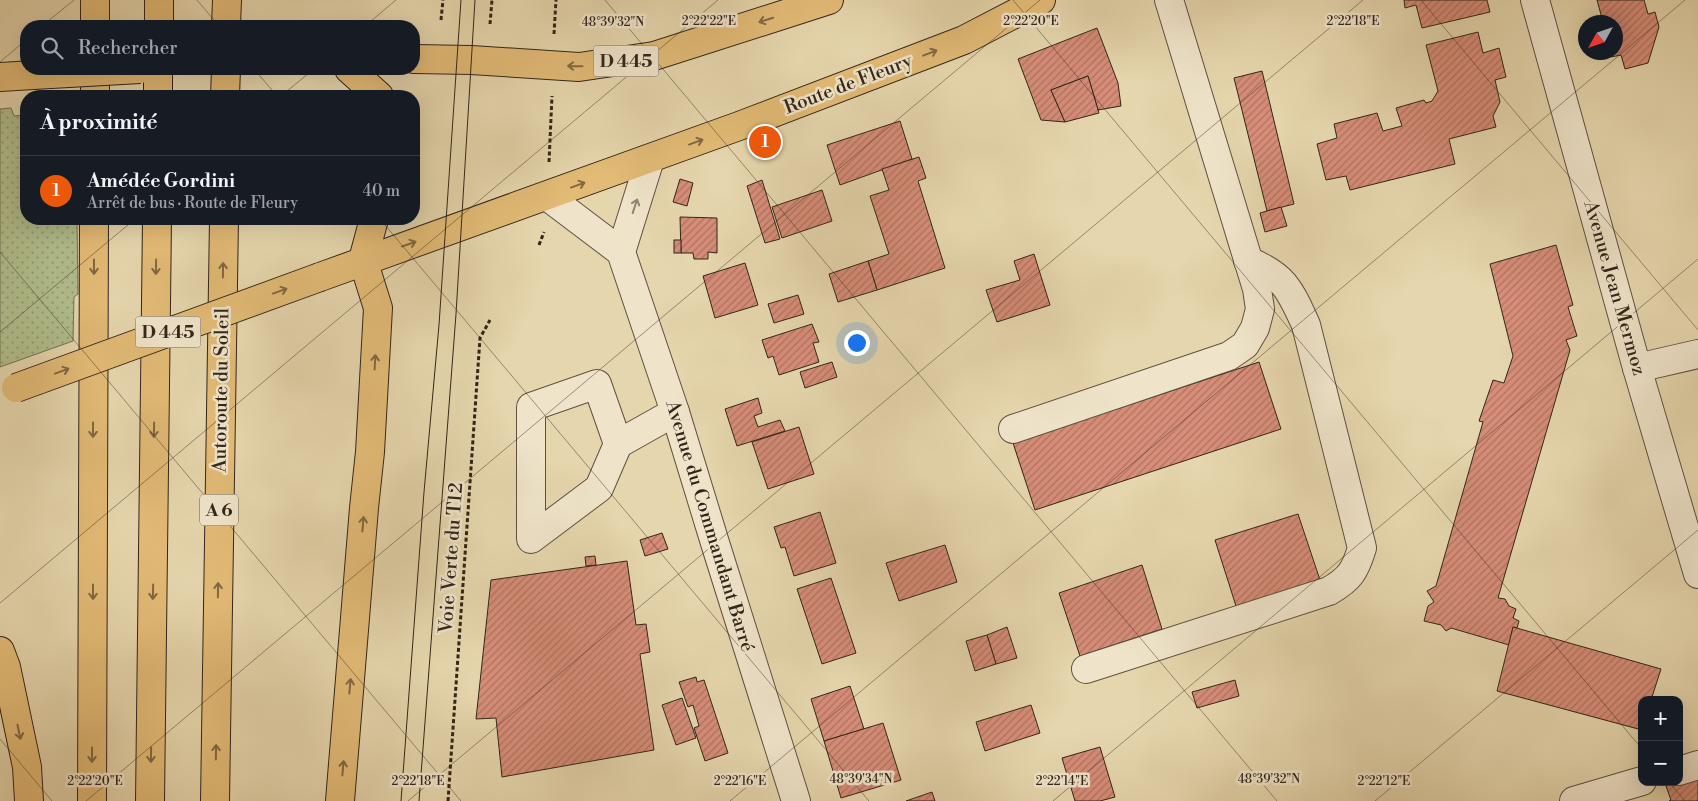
<!DOCTYPE html>
<html lang="fr">
<head>
<meta charset="utf-8">
<style>
  body { margin:0; font-family:"Libre Bodoni",serif; background:#242831; color:#f1f3f6 }
  .controls { position:absolute; right:15px; bottom:15px; display:grid; overflow:hidden; border-radius:10px; box-shadow:0 5px 20px #0002 }
  .controls button { width:45px; height:45px; display:grid; place-items:center; padding:0; border:0; border-bottom:1px solid #363941; background:#171b24; color:#f1f3f6; font:25px sans-serif }
  .compass { position:absolute; left:1578px; top:15px; width:45px; height:45px; border-radius:50%; background:#171b24; box-shadow:0 5px 20px #0002; rotate:230deg }
  .you { position:absolute; left:856px; top:342px; width:18px; height:18px; margin:-12px; border:4px solid #fff; border-radius:50%; background:#1a73e8; box-shadow:0 0 0 8px #1a73e833 }
  .badge { display:grid; place-items:center; width:32px; height:32px; border-radius:50%; background:#ea580c; color:#fff; font-size:16px; font-weight:700 }
  .pin { position:absolute; translate:-50% -50%; border:2px solid #fff; box-shadow:0 1px 5px #0006 }
  .list { margin:0; padding:0; list-style:none }
  h2 { display:flex; justify-content:space-between; align-items:center; height:65px; margin:0; padding:0 20px; font-size:21px }
  h2 small { font-size:16px; font-weight:400; color:#9ea1a6 }
  .list li { display:grid; grid-template-columns:32px 1fr auto; gap:15px; align-items:center; box-sizing:border-box; height:70px; padding:0 20px; border-top:1px solid #363941 }
  .list b { display:block; font-size:19px; white-space:nowrap }
  .list p { margin:0; font-size:16px; white-space:nowrap; color:#9ea1a6 }
  .list em { font-size:16px; font-style:normal; color:#9ea1a6 }
  .icon { flex:none; width:28px; height:28px; fill:none; stroke:currentColor; stroke-width:2; stroke-linecap:round; stroke-linejoin:round }
  .map { position:relative; flex:none; width:1698px; height:801px; overflow:hidden }
  .search { position:absolute; background:#171b24; box-shadow:0 5px 20px #0002; left:20px; top:20px; width:400px; height:55px; display:flex; align-items:center; gap:12px; box-sizing:border-box; padding:0 18px; border-radius:20px; color:#9ea1a6; font-size:19px }
  .panel { position:absolute; background:#171b24; box-shadow:0 5px 20px #0002; left:20px; top:90px; width:400px; height:135px; border-radius:20px }
  .map>svg:first-child { display:block }
  .grass { fill:url(#grass-dots); stroke:#717254 }
  .building { fill:url(#building-hatch); stroke:#31251a }
  .lines { fill:none; stroke-linecap:round; stroke-linejoin:round }
  .minor-casing { stroke:#5e513f; stroke-width:30 }
  .major-casing { stroke:#31251a; stroke-width:30 }
  .highway-casing { stroke:#31251a; stroke-width:30 }
  .path { stroke:#31251a; stroke-width:3; stroke-dasharray:4 2.5; stroke-linecap:butt }
  .minor { stroke:#efe4ca; stroke-width:28 }
  .major { stroke:#e3bb76; stroke-width:28 }
  .highway { stroke:#e3bb76; stroke-width:28 }
  .tram { stroke:#31251a; stroke-width:1 }
  .major-bridge-casing { stroke:#31251a; stroke-width:30; stroke-linecap:butt }
  .major-bridge { stroke:#e3bb76; stroke-width:28 }
  .oneway { stroke:#816843 }
  .oneway2 { stroke:#908472 }
  .ticks { fill:none; stroke:#31251a; stroke-width:1; stroke-opacity:0.45 }
  .labels { text-anchor:middle; dominant-baseline:central; stroke-width:5; stroke-linejoin:round; paint-order:stroke }
  .shield { fill:#efe4ca; stroke:#6a5e4f; stroke-width:1 }
  .shield-label { font-size:18px; font-weight:bold; fill:#31251a }
  .street-label { font-size:19px; fill:#31251a; stroke:#efe4ca }
  .ticks-label { font-size:12px; text-anchor:middle; fill:#31251a; stroke:#efe4ca; stroke-width:5; stroke-linejoin:round; paint-order:stroke }
</style>
</head>
<body>
<div class="map">
<svg width="1698" height="801" viewBox="0 0 1698 801">
  <defs>
    <pattern id="grass-dots" width="8" height="8" patternUnits="userSpaceOnUse" patternTransform="scale(1.25)"><rect width="8" height="8" fill="#b1be8d"/><path d="M2 2h.1M6 6h.1" fill="none" stroke="#919a72" stroke-width="1.8" stroke-linecap="round"/></pattern>
    <pattern id="building-hatch" width="6" height="6" patternUnits="userSpaceOnUse" patternTransform="scale(1.25)"><rect width="6" height="6" fill="#d78d78"/><path d="M-1 1l2-2M0 6l6-6M5 7l2-2" fill="none" stroke="#af7362"/></pattern>
  </defs>
  <rect width="100%" height="100%" fill="#e6d6ad"/>
  <filter id="stains"><feTurbulence type="fractalNoise" baseFrequency=".004" numOctaves="4"/><feColorMatrix values="0 0 0 0 .2 0 0 0 0 .09 0 0 0 0 .02 0 0 0 .5 -.17"/></filter>
  <radialGradient id="worn" r=".72"><stop offset=".6" stop-color="#630" stop-opacity="0"/><stop offset="1" stop-color="#630" stop-opacity=".3"/></radialGradient>
  <path class="grass" d="M 11,108 L 14,116 L 26,115 L 26,219 L 77,219 L 78,294 L 74,297 L 73,341 L 0,367 L 0,109 Z"/>
  <g class="building">
    <path d="M 1404,0 L 1487,0 L 1490,12 L 1422,28 L 1416,5 L 1405,8 Z"/>
    <path d="M 1597,0 L 1644,0 L 1648,14 L 1655,12 L 1659,27 L 1648,63 L 1625,69 L 1621,55 L 1611,57 L 1610,52 L 1616,52 L 1616,22 L 1603,22 Z"/>
    <path d="M 1097,28 L 1118,83 L 1121,106 L 1098,110 L 1088,76 L 1051,90 L 1065,122 L 1041,120 L 1018,59 Z"/>
    <path d="M 1478,32 L 1483,53 L 1499,48 L 1506,77 L 1495,80 L 1500,102 L 1493,116 L 1496,127 L 1449,139 L 1455,164 L 1350,190 L 1346,176 L 1326,180 L 1317,144 L 1337,138 L 1334,124 L 1377,113 L 1383,131 L 1402,126 L 1396,108 L 1424,100 L 1426,103 L 1432,101 L 1438,91 L 1426,45 Z"/>
    <path d="M 1262,71 L 1294,204 L 1267,211 L 1234,78 Z"/>
    <path d="M 1088,76 L 1099,113 L 1065,122 L 1051,90 Z"/>
    <path d="M 900,121 L 912,159 L 840,185 L 827,145 Z"/>
    <path d="M 919,157 L 926,178 L 918,181 L 945,268 L 877,290 L 868,261 L 889,254 L 870,196 L 889,190 L 882,169 Z"/>
    <path d="M 680,179 L 693,183 L 687,206 L 673,202 Z"/>
    <path d="M 762,180 L 780,239 L 765,243 L 747,186 Z"/>
    <path d="M 822,190 L 832,221 L 782,238 L 772,207 Z"/>
    <path d="M 1281,207 L 1287,226 L 1265,232 L 1260,213 Z"/>
    <path d="M 680,217 L 717,218 L 717,253 L 708,252 L 708,259 L 694,259 L 693,253 L 681,253 Z"/>
    <rect x="674" y="240" width="7" height="13"/>
    <path d="M 1556,245 L 1573,305 L 1568,307 L 1577,336 L 1566,340 L 1570,350 L 1498,598 L 1505,599 L 1509,606 L 1516,609 L 1513,618 L 1519,621 L 1517,628 L 1513,627 L 1509,645 L 1451,628 L 1446,631 L 1441,625 L 1424,621 L 1428,606 L 1434,602 L 1427,591 L 1436,586 L 1483,422 L 1479,421 L 1493,380 L 1504,383 L 1513,356 L 1490,264 Z"/>
    <path d="M 1034,254 L 1050,305 L 997,322 L 986,290 L 1020,280 L 1014,261 Z"/>
    <path d="M 868,261 L 877,290 L 838,302 L 829,274 Z"/>
    <path d="M 745,263 L 758,305 L 715,318 L 703,276 Z"/>
    <path d="M 798,295 L 804,314 L 774,323 L 768,304 Z"/>
    <path d="M 812,324 L 819,342 L 813,343 L 819,362 L 779,375 L 773,356 L 768,358 L 762,340 Z"/>
    <path d="M 832,362 L 837,377 L 805,388 L 800,372 Z"/>
    <path d="M 1259,362 L 1281,429 L 1035,510 L 1013,443 Z"/>
    <path d="M 758,398 L 762,413 L 754,416 L 758,427 L 780,420 L 785,431 L 737,446 L 725,409 Z"/>
    <path d="M 799,427 L 814,474 L 768,489 L 752,442 Z"/>
    <path d="M 820,512 L 836,563 L 794,576 L 785,547 L 781,548 L 774,527 Z"/>
    <path d="M 1298,514 L 1320,580 L 1236,606 L 1215,540 Z"/>
    <path d="M 662,533 L 668,549 L 645,556 L 640,540 Z"/>
    <path d="M 945,545 L 957,582 L 899,601 L 886,563 Z"/>
    <path d="M 595,556 L 596,565 L 586,566 L 585,557 Z"/>
    <path d="M 627,561 L 636,625 L 646,624 L 650,652 L 640,654 L 654,750 L 502,777 L 496,718 L 476,719 L 491,580 Z"/>
    <path d="M 1142,565 L 1162,629 L 1080,656 L 1059,593 Z"/>
    <path d="M 831,578 L 856,653 L 822,664 L 797,589 Z"/>
    <path d="M 1007,627 L 1017,658 L 996,664 L 987,635 Z"/>
    <path d="M 1513,627 L 1661,669 L 1651,700 L 1642,700 L 1642,730 L 1497,691 Z"/>
    <path d="M 987,635 L 996,664 L 975,671 L 966,641 Z"/>
    <path d="M 696,677 L 697,682 L 704,680 L 728,753 L 705,761 L 694,728 L 699,726 L 693,705 L 688,707 L 679,682 Z"/>
    <path d="M 1235,680 L 1239,696 L 1197,708 L 1192,692 Z"/>
    <path d="M 850,686 L 864,729 L 824,741 L 811,699 Z"/>
    <path d="M 682,698 L 696,738 L 676,745 L 662,705 Z"/>
    <path d="M 1031,705 L 1040,733 L 985,751 L 976,722 Z"/>
    <path d="M 883,723 L 901,780 L 841,798 L 824,741 Z"/>
    <path d="M 1100,747 L 1115,797 L 1100,801 L 1075,801 L 1062,758 Z"/>
    <path d="M 1698,777 L 1698,801 L 1669,801 L 1671,800 L 1666,786 Z"/>
    <path d="M 932,792 L 935,801 L 906,801 Z"/>
  </g>
  <g class="lines">
    <defs>
      <g id="minor">
        <path d="M 1535,0 L 1637,368 L 1698,574"/>
        <path d="M 547,196 L 621,252 L 675,412 L 715,543 L 796,801"/>
        <path d="M 621,252 L 650,159"/>
        <path d="M 1637,368 L 1698,354"/>
        <path d="M 597,384 L 618,444 L 599,488 L 531,539 L 531,407 Z"/>
        <path d="M 1013,429 L 1229,356 L 1245,345 L 1255,328 L 1260,309 L 1257,289 L 1169,0"/>
        <path d="M 618,444 L 675,412"/>
        <path d="M 1086,669 L 1329,591 C 1350,579 1355,571 1362,548 L 1306,325 C 1290,290 1285,276 1248,261"/>
        <path d="M 1679,771 L 1698,765"/>
        <path d="M 1574,801 L 1642,781"/>
      </g>
      <g id="major">
        <path d="M 414,59 L 471,60 L 579,67 L 654,56 L 829,0"/>
        <path d="M 349,69 L 379,96"/>
        <path d="M 0,77 L 33,75"/>
        <path d="M 363,260 L 374,219"/>
        <path d="M 320,277 L 739,126 L 964,40 L 1041,0"/>
      </g>
      <g id="highway">
        <path d="M 95,26 L 95,0"/>
        <path d="M 159,26 L 159,0"/>
        <path d="M 226,26 L 227,0"/>
        <path d="M 95,96 L 95,69"/>
        <path d="M 158,96 L 158,69"/>
        <path d="M 225,96 L 226,69"/>
        <path d="M 0,651 L 6,667 L 27,767 L 29,801"/>
        <path d="M 92,801 L 94,219"/>
        <path d="M 150,801 L 157,219"/>
        <path d="M 215,801 L 224,219"/>
        <path d="M 340,801 L 364,508 L 370,452 L 378,308 L 363,260"/>
      </g>
    </defs>
    <use href="#minor" class="minor-casing"/>
    <use href="#major" class="major-casing"/>
    <use href="#highway" class="highway-casing"/>
    <g class="path">
      <path d="M 441,20 L 443,0"/>
      <path d="M 490,24 L 492,0"/>
      <path d="M 313,26 L 377,22"/>
      <path d="M 554,34 L 556,0"/>
      <path d="M 549,162 L 552,96"/>
      <path d="M 539,245 L 544,232"/>
      <path d="M 448,801 L 480,338 L 490,320"/>
    </g>
    <use href="#minor" class="minor"/>
    <use href="#major" class="major"/>
    <use href="#highway" class="highway"/>
    <g class="tram">
      <path d="M 401,801 L 424,492 L 439,325 L 461,0"/>
      <path d="M 419,801 L 456,314 L 475,0"/>
    </g>
    <defs>
      <g id="major-bridge">
        <path d="M 33,75 L 140,69"/>
        <path d="M 16,388 L 320,277"/>
      </g>
    </defs>
    <use href="#major-bridge" class="major-bridge-casing"/>
    <use href="#major-bridge" class="major-bridge"/>
  </g>
  <defs><path id="oneway-shaft" d="M-6 0H5M1.5-3L5.5 0L1.5 3" fill="none" stroke-width="1.6" stroke-linecap="round" stroke-linejoin="round" transform="scale(1.25)"/></defs>
  <g class="oneway">
    <use href="#oneway-shaft" transform="translate(766 20) rotate(162)"/>
    <use href="#oneway-shaft" transform="translate(930 53) rotate(-21)"/>
    <use href="#oneway-shaft" transform="translate(575 66) rotate(-179)"/>
    <use href="#oneway-shaft" transform="translate(696 142) rotate(-20)"/>
    <use href="#oneway-shaft" transform="translate(578 185) rotate(-20)"/>
    <use href="#oneway-shaft" transform="translate(409 244) rotate(-19)"/>
    <use href="#oneway-shaft" transform="translate(94 267) rotate(90)"/>
    <use href="#oneway-shaft" transform="translate(156 267) rotate(91)"/>
    <use href="#oneway-shaft" transform="translate(223 270) rotate(-89)"/>
    <use href="#oneway-shaft" transform="translate(280 291) rotate(-20)"/>
    <use href="#oneway-shaft" transform="translate(375 362) rotate(-87)"/>
    <use href="#oneway-shaft" transform="translate(62 371) rotate(-20)"/>
    <use href="#oneway-shaft" transform="translate(93 430) rotate(90)"/>
    <use href="#oneway-shaft" transform="translate(154 430) rotate(91)"/>
    <use href="#oneway-shaft" transform="translate(363 524) rotate(-85)"/>
    <use href="#oneway-shaft" transform="translate(218 590) rotate(-89)"/>
    <use href="#oneway-shaft" transform="translate(93 592) rotate(90)"/>
    <use href="#oneway-shaft" transform="translate(153 592) rotate(91)"/>
    <use href="#oneway-shaft" transform="translate(350 686) rotate(-85)"/>
    <use href="#oneway-shaft" transform="translate(19 732) rotate(78)"/>
    <use href="#oneway-shaft" transform="translate(216 752) rotate(-89)"/>
    <use href="#oneway-shaft" transform="translate(92 755) rotate(90)"/>
    <use href="#oneway-shaft" transform="translate(151 755) rotate(91)"/>
    <use href="#oneway-shaft" transform="translate(343 768) rotate(-85)"/>
  </g>
  <use class="oneway2" href="#oneway-shaft" transform="translate(635 206) rotate(-72)"/>
  <path class="ticks" d="M 197,0 L 219,26M 605,0 L 1277,801M 1013,0 L 1642,749M 1421,0 L 1698,330M 42,26 L 74,0M 365,26 L 396,0M 0,62 L 26,40M 254,69 L 277,96M 281,96 L 314,69M 380,219 L 869,801M 0,252 L 461,801M 0,332 L 135,219M 0,603 L 718,0M 0,739 L 52,801M 1669,782 L 1685,801M 86,801 L 1040,0M 408,801 L 1363,0M 730,801 L 1685,0M 1053,801 L 1698,259M 1375,801 L 1698,530M 1697,801 L 1698,800"/>
  <g class="labels">
    <g class="shield">
      <rect x="593.5" y="45.5" width="65" height="31" rx="4"/>
      <rect x="135.5" y="316.5" width="65" height="31" rx="4"/>
      <rect x="200" y="494.5" width="38" height="31" rx="4"/>
    </g>
    <g class="shield-label">
      <text x="626" y="61">D 445</text>
      <text x="168" y="332">D 445</text>
      <text x="219" y="510">A 6</text>
    </g>
    <g class="street-label">
      <text transform="translate(848 84) rotate(-21)">Route de Fleury</text>
      <text transform="translate(1615 288) rotate(74)">Avenue Jean Mermoz</text>
      <text transform="translate(221 390) rotate(-89)">Autoroute du Soleil</text>
      <text transform="translate(710 526) rotate(73)">Avenue du Commandant Barré</text>
      <text transform="translate(451 558) rotate(-86)">Voie Verte du T12</text>
    </g>
  </g>
  <g class="ticks-label">
    <text x="709" y="25">2°22'22"E</text>
    <text x="1031" y="25">2°22'20"E</text>
    <text x="1353" y="25">2°22'18"E</text>
    <text x="613" y="26">48°39'32"N</text>
    <text x="861" y="783">48°39'34"N</text>
    <text x="1269" y="783">48°39'32"N</text>
    <text x="95" y="785">2°22'20"E</text>
    <text x="418" y="785">2°22'18"E</text>
    <text x="740" y="785">2°22'16"E</text>
    <text x="1062" y="785">2°22'14"E</text>
    <text x="1384" y="785">2°22'12"E</text>
  </g>
  <rect width="100%" height="100%" filter="url(#stains)"/>
  <rect width="100%" height="100%" fill="url(#worn)"/>
</svg>
<div class="controls">
<button>+</button>
<button>−</button>
</div>
<svg class="compass" viewBox="-18 -18 36 36"><path d="M0-13l5 13h-10z" fill="#e53935"/><path d="M0 13l5-13h-10z" fill="#9ea1a6"/></svg>
<div class="you"></div>
<div class="pin badge" style="left:765px;top:142px">1</div>
<div class="search"><svg class="icon" aria-label="search" viewBox="0 0 24 24"><circle cx="10" cy="10" r="6"/><path d="M15 15l6 6"/></svg>Rechercher</div>
<section class="panel">
<h2>À proximité<small></small></h2>
<ul class="list">
<li><span class="badge">1</span><div><b>Amédée Gordini</b><p>Arrêt de bus · Route de Fleury</p></div><em>40 m</em></li>
</ul>
</section>
</div>
</body>
</html>
